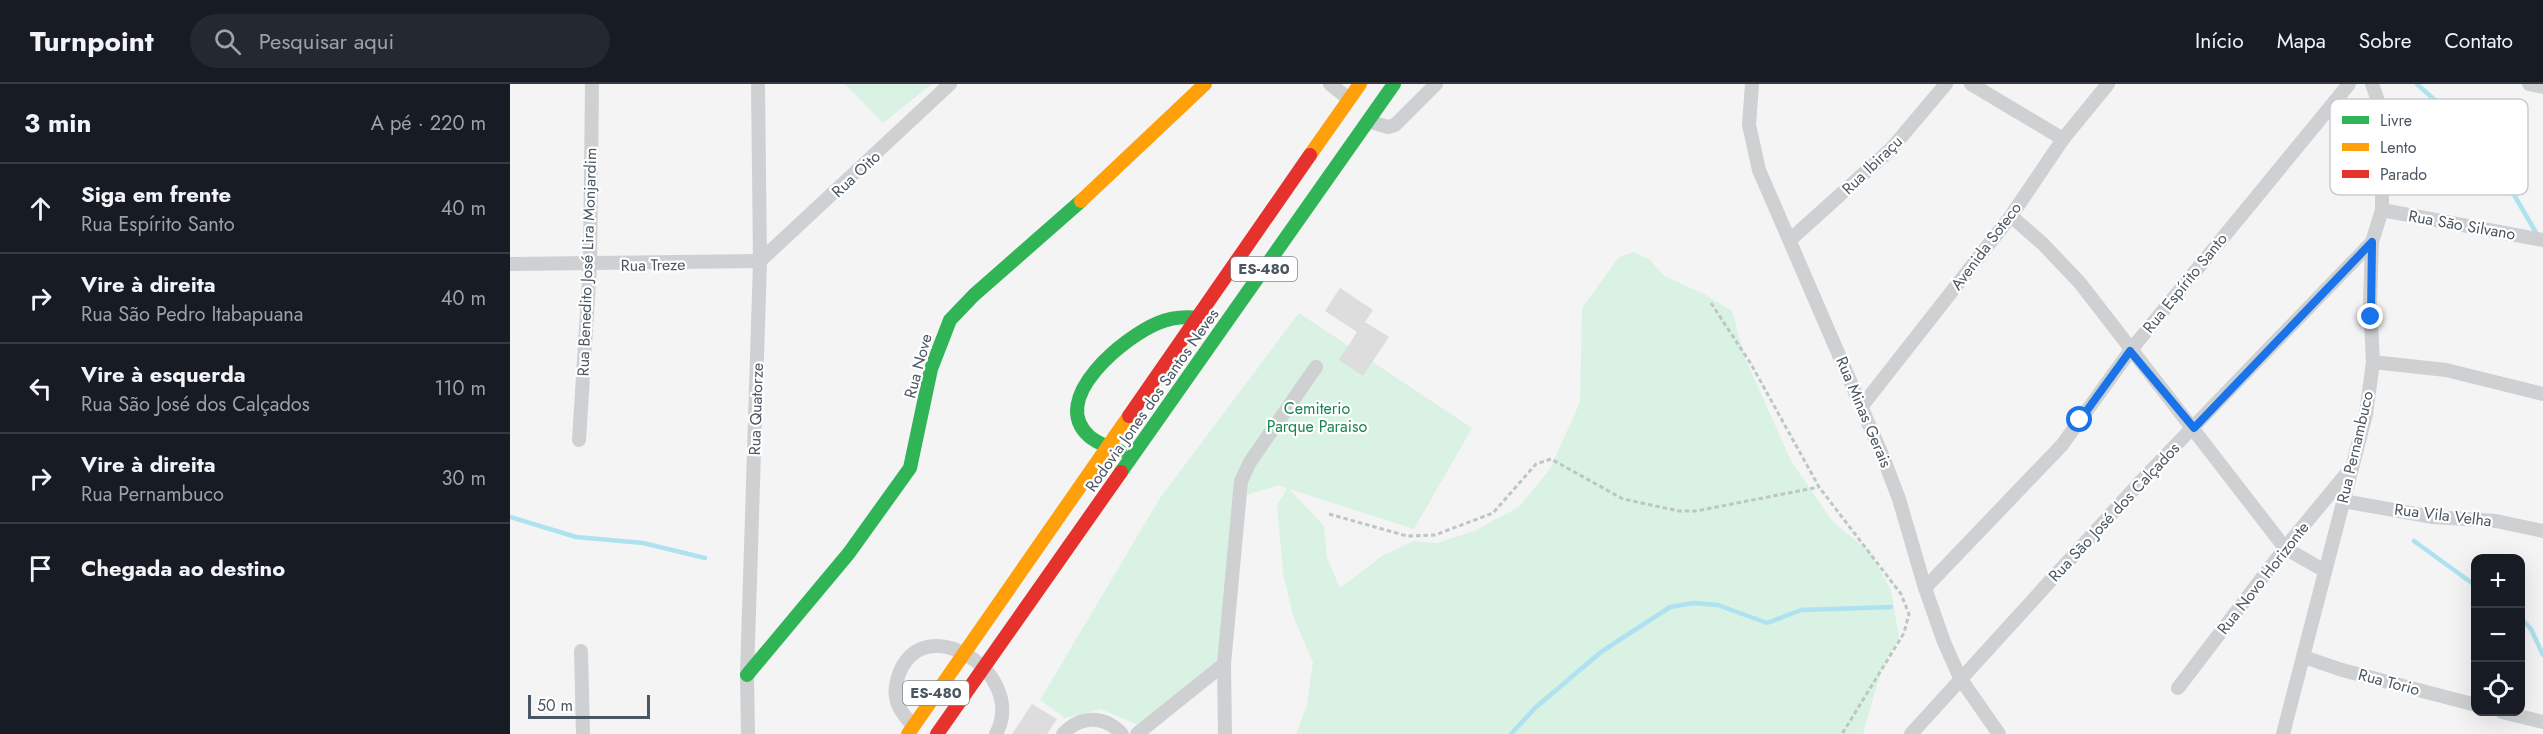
<!DOCTYPE html>
<html lang="pt">
<head>
<meta charset="utf-8">
<style>
  body { margin:0; font-family:Jost,sans-serif; background:#242831; color:#f1f3f6 }
  .controls { position:absolute; right:18px; bottom:18px; display:grid; overflow:hidden; border-radius:12px; box-shadow:0 6px 24px #0002 }
  .controls button { width:54px; height:54px; display:grid; place-items:center; padding:0; border:0; border-bottom:2px solid #363941; background:#171b24; color:#f1f3f6; font:30px sans-serif }
  .scale { position:absolute; left:18px; bottom:15px; width:122px; box-sizing:border-box; padding-left:6px; border:3px solid #4a5661; border-top:0; font-size:16px; line-height:21px; white-space:nowrap; color:#4a5661; -webkit-text-stroke:4px #fff; paint-order:stroke }
  .stop { position:absolute; width:18px; height:18px; margin:-14px; border:4px solid #1a73e8; border-radius:50%; background:#fff }
  .stop.end { background:#1a73e8; border-color:#fff; box-shadow:0 2px 6px #0008 }
  .list { margin:0; padding:0; list-style:none }
  h2 { display:flex; justify-content:space-between; align-items:center; height:78px; margin:0; padding:0 24px; font-size:26px }
  h2 small { font-size:20px; font-weight:400; color:#9ea1a6 }
  .list li { display:grid; grid-template-columns:39px 1fr auto; gap:18px; align-items:center; box-sizing:border-box; height:90px; padding:0 24px; border-top:2px solid #363941 }
  .list b { display:block; font-size:22px; white-space:nowrap }
  .list p { margin:0; font-size:20px; white-space:nowrap; color:#9ea1a6 }
  .list em { font-size:20px; font-style:normal; color:#9ea1a6 }
  .icon { flex:none; width:33px; height:33px; fill:none; stroke:currentColor; stroke-width:2; stroke-linecap:round; stroke-linejoin:round }
  .map { position:relative; flex:none; width:2033px; height:650px; overflow:hidden }
  header { display:flex; align-items:center; gap:36px; box-sizing:border-box; height:84px; padding:0 30px; background:#171b24; border-bottom:2px solid #363941 }
  header strong { font-size:28px }
  nav { display:flex; gap:33px; margin-inline-start:auto; font-size:21px }
  .search { width:420px; height:54px; background:#242831; display:flex; align-items:center; gap:15px; box-sizing:border-box; padding:0 21px; border-radius:33px; color:#9ea1a6; font-size:22px }
  main { display:flex }
  aside { flex:1; background:#171b24 }
  .map>svg:first-child { display:block }
  .green { fill:#d9f2e3 }
  .lines { fill:none; stroke-linecap:round; stroke-linejoin:round }
  .stream { stroke:#aee2f0; stroke-width:4.5 }
  .building { fill:#ddddde }
  .path { stroke:#bcc7c4; stroke-width:3; stroke-dasharray:4.5 3; stroke-linecap:butt }
  .street { stroke:#ced0d2; stroke-width:14 }
  .fast { stroke:#30b455; stroke-width:14 }
  .slow { stroke:#ff9f0a; stroke-width:14 }
  .jam { stroke:#e5322d; stroke-width:14 }
  .route { stroke:#1a73e8; stroke-width:8 }
  .labels { text-anchor:middle; dominant-baseline:central; stroke-width:4.5; stroke-linejoin:round; paint-order:stroke }
  .shield { fill:#fff; stroke:#808990; stroke-width:1.5 }
  .shield-label { font-size:15px; font-weight:bold; fill:#4a5661 }
  .street-label { font-size:16px; fill:#4a5661; stroke:#fff }
  .park-label { font-size:16px; fill:#17864f; stroke:#fff }
  .key { fill:#fff; stroke:#c9ccd0; stroke-width:1.5 }
  .key-label { font-size:16px; fill:#4a5661 }
</style>
</head>
<body>
<header>
<strong>Turnpoint</strong>
<div class="search"><svg class="icon" aria-label="search" viewBox="0 0 24 24"><circle cx="10" cy="10" r="6"/><path d="M15 15l6 6"/></svg>Pesquisar aqui</div>
<nav><a>Início</a><a>Mapa</a><a>Sobre</a><a>Contato</a></nav>
</header>
<main>
<aside>
<h2>3 min<small>A pé · 220 m</small></h2>
<ul class="list">
<li><svg class="icon" aria-label="ahead" viewBox="0 0 24 24"><path d="M12 20V5M6 11l6-6 6 6"/></svg><div><b>Siga em frente</b><p>Rua Espírito Santo</p></div><em>40 m</em></li>
<li><svg class="icon" aria-label="right" viewBox="0 0 24 24"><path d="M7 20v-9h11M14 6l5 5-5 5"/></svg><div><b>Vire à direita</b><p>Rua São Pedro Itabapuana</p></div><em>40 m</em></li>
<li><svg class="icon" aria-label="left" viewBox="0 0 24 24"><path d="M17 20v-9H6M10 6l-5 5 5 5"/></svg><div><b>Vire à esquerda</b><p>Rua São José dos Calçados</p></div><em>110 m</em></li>
<li><svg class="icon" aria-label="right" viewBox="0 0 24 24"><path d="M7 20v-9h11M14 6l5 5-5 5"/></svg><div><b>Vire à direita</b><p>Rua Pernambuco</p></div><em>30 m</em></li>
<li><svg class="icon" aria-label="arrive" viewBox="0 0 24 24"><path d="M6 21V4h12l-3 4 3 4H6"/></svg><div><b>Chegada ao destino</b></div></li>
</ul>
</aside>
<div class="map">
<svg width="2033" height="650" viewBox="0 0 2033 650">
  <rect width="100%" height="100%" fill="#f4f4f4"/>
  <g class="green">
    <path d="M 335,0 L 422,0 L 373,39 Z"/>
    <path d="M 1124,168 L 1140,176 L 1154,192 L 1194,210 L 1222,227 L 1235,274 L 1281,377 L 1323,438 L 1360,468 L 1381,506 L 1389,553 L 1371,587 L 1353,650 L 786,650 L 797,621 L 803,578 L 783,532 L 773,488 L 767,421 L 777,405 L 768,401 L 727,414 L 713,571 L 628,641 L 591,625 L 555,634 L 530,616 L 650,414 L 789,229 L 962,344 L 904,445 L 779,405 L 814,442 L 817,474 L 830,504 L 872,472 L 904,457 L 927,459 L 964,447 L 1009,423 L 1040,385 L 1070,318 L 1072,224 L 1109,173 Z"/>
  </g>
  <g class="lines">
    <g class="stream">
      <path d="M 1907,0 L 1957,45 L 1982,73 L 2028,152"/>
      <path d="M 0,433 L 66,453 L 133,459 L 195,474"/>
      <path d="M 1904,457 L 1966,502"/>
      <path d="M 2010,533 L 2021,545 L 2033,571"/>
      <path d="M 1001,650 L 1025,624 L 1091,568 L 1160,523 L 1184,519 L 1208,521 L 1257,539 L 1291,526 L 1381,523"/>
    </g>
  </g>
  <g class="building">
    <path d="M 830,204 L 863,226 L 855,238 L 879,253 L 853,292 L 829,276 L 847,248 L 815,227 Z"/>
    <path d="M 522,620 L 547,635 L 537,650 L 502,650 Z"/>
  </g>
  <g class="lines">
    <g class="path">
      <path d="M 1201,219 L 1241,280 L 1309,403 L 1391,510 L 1399,530 L 1394,549 L 1332,650"/>
      <path d="M 819,430 L 897,452 L 925,451 L 983,429 L 1026,380 L 1041,375 L 1113,415 L 1169,427 L 1186,427 L 1309,403"/>
    </g>
    <g class="street">
      <path d="M 820,0 L 839,15"/>
      <path d="M 1242,0 L 1239,41 L 1249,86 L 1373,373 L 1389,415 L 1415,504 L 1434,558 L 1450,594 L 1489,650"/>
      <path d="M 1461,0 L 1553,55"/>
      <path d="M 2019,0 L 2033,3"/>
      <path d="M 858,37 L 878,43 L 885,41 L 926,0"/>
      <path d="M 1872,126 L 2033,156"/>
      <path d="M 1501,132 L 1533,160 L 1570,199 L 1775,464 L 1815,487"/>
      <path d="M 1281,155 L 1381,65 L 1436,0"/>
      <path d="M 250,177 L 440,0"/>
      <path d="M 0,180 L 250,177"/>
      <path d="M 1863,278 L 1936,286 L 2033,310"/>
      <path d="M 1352,322 L 1501,132 L 1553,55 L 1598,0"/>
      <path d="M 69,356 L 80,181 L 82,0"/>
      <path d="M 1833,417 L 1923,433 L 1986,437 L 2033,447"/>
      <path d="M 1415,504 L 1552,361 L 1620,267 L 1839,0"/>
      <path d="M 71,567 L 73,650"/>
      <path d="M 1794,573 L 1832,586 L 1966,621"/>
      <path d="M 1668,604 L 1775,464 L 1837,389"/>
      <path d="M 1992,628 L 2033,638"/>
      <path d="M 403,642 C 389,626 381,615 388,593 C 411,521 519,589 486,650"/>
      <path d="M 238,650 L 237,591 L 250,177 L 248,0"/>
      <path d="M 553,650 C 571,631 594,631 612,650"/>
      <path d="M 627,650 L 714,580"/>
      <path d="M 715,650 L 714,580 L 731,397 L 740,378 L 806,283"/>
      <path d="M 1401,650 L 1633,395 L 1862,158"/>
      <path d="M 1773,650 L 1856,330 L 1863,278 L 1860,220 L 1862,158 L 1872,126 L 1872,28 L 1862,0"/>
    </g>
    <g class="fast">
      <path d="M 610,367 C 600,364 589,360 580,353 C 536,315 616,252 648,239 C 662,233 674,232 689,234"/>
      <path d="M 611,388 L 884,0"/>
      <path d="M 237,591 L 339,469 L 400,384 L 421,285 L 440,236 L 464,211 L 571,117"/>
    </g>
    <g class="slow">
      <path d="M 800,71 L 850,0"/>
      <path d="M 571,117 L 695,0"/>
      <path d="M 398,650 L 619,332"/>
    </g>
    <g class="jam">
      <path d="M 619,332 L 800,71"/>
      <path d="M 427,650 L 611,388"/>
    </g>
  </g>
  <g class="lines">
    <path class="route" d="M 1570,336 L 1620,267 L 1684,344 L 1862,158 L 1861,233"/>
  </g>
  <g class="labels">
    <g class="shield">
      <rect x="721" y="173" width="66" height="24" rx="4.5"/>
      <rect x="393" y="597" width="66" height="24" rx="4.5"/>
    </g>
    <g class="shield-label">
      <text x="754" y="185">ES-480</text>
      <text x="426" y="609">ES-480</text>
    </g>
    <g class="street-label">
      <text transform="translate(1362 81) rotate(-44)">Rua Ibiraçu</text>
      <text transform="translate(346 90) rotate(-43)">Rua Oito</text>
      <text transform="translate(1952 141) rotate(10)">Rua São Silvano</text>
      <text transform="translate(1476 162) rotate(-53)">Avenida Soteco</text>
      <text transform="translate(77 178) rotate(-88)">Rua Benedito José Lira Monjardim</text>
      <text transform="translate(143 181) rotate(-1)">Rua Treze</text>
      <text transform="translate(1675 199) rotate(-51)">Rua Espírito Santo</text>
      <text transform="translate(408 282) rotate(-75)">Rua Nove</text>
      <text transform="translate(642 316) rotate(-55)">Rodovia Jones dos Santos Neves</text>
      <text transform="translate(246 325) rotate(-88)">Rua Quatorze</text>
      <text transform="translate(1354 328) rotate(67)">Rua Minas Gerais</text>
      <text transform="translate(1845 363) rotate(-77)">Rua Pernambuco</text>
      <text transform="translate(1604 428) rotate(-47)">Rua São José dos Calçados</text>
      <text transform="translate(1933 431) rotate(7)">Rua Vila Velha</text>
      <text transform="translate(1753 494) rotate(-52)">Rua Novo Horizonte</text>
      <text transform="translate(1879 598) rotate(15)">Rua Torio</text>
    </g>
    <g class="park-label">
      <text x="807" y="324">Cemiterio<tspan x="807" dy="18">Parque Paraiso</tspan></text>
    </g>
  </g>
  <rect x="1820" y="15" width="198" height="96" rx="9" class="key"/>
  <rect x="1832" y="32" width="27" height="8" fill="#30b455"/>
  <rect x="1832" y="59" width="27" height="8" fill="#ff9f0a"/>
  <rect x="1832" y="86" width="27" height="8" fill="#e5322d"/>
  <g class="key-label">
    <text x="1870" y="42">Livre</text>
    <text x="1870" y="69">Lento</text>
    <text x="1870" y="96">Parado</text>
  </g>
</svg>
<div class="controls">
<button>+</button>
<button>−</button>
<button><svg class="icon" aria-label="locate" viewBox="0 0 24 24"><circle cx="12" cy="12" r="6"/><path d="M12 2v4M12 18v4M2 12h4M18 12h4"/></svg></button>
</div>
<div class="scale">50 m</div>
<div class="stop" style="left:1570px;top:336px"></div>
<div class="stop end" style="left:1861px;top:233px"></div>
</div>
</main>
</body>
</html>
